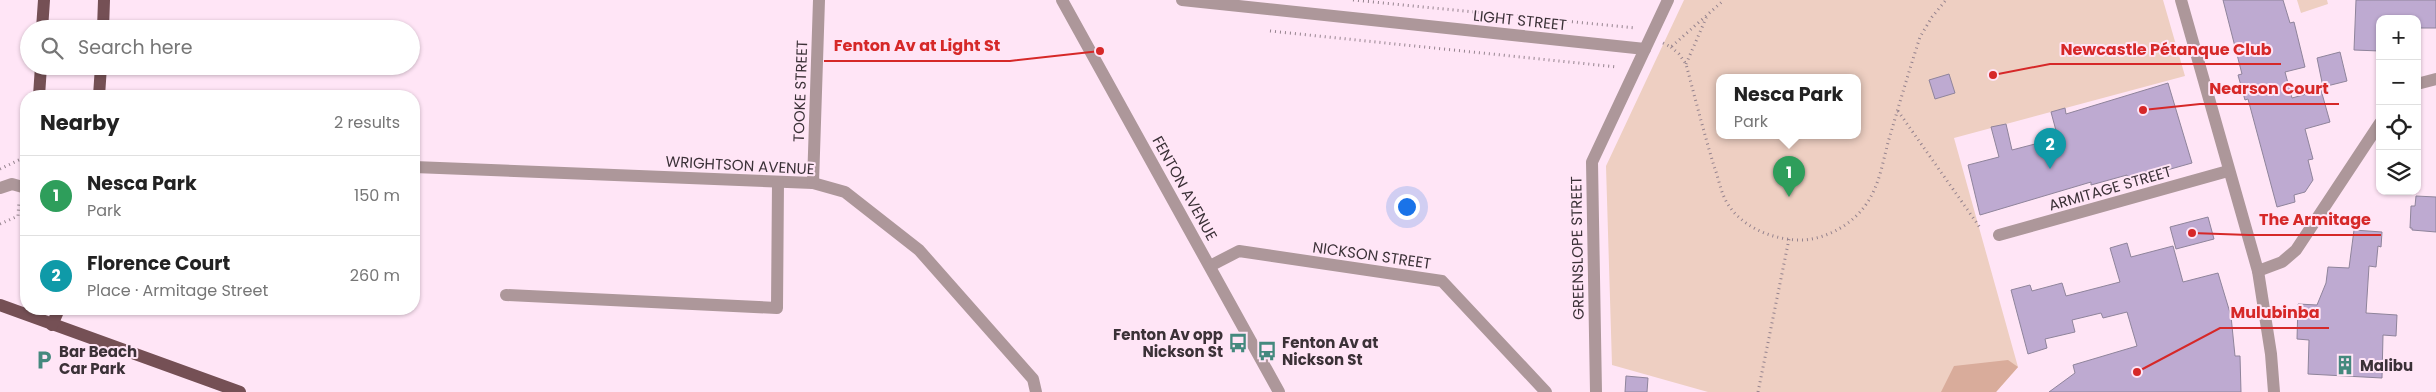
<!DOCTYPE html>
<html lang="en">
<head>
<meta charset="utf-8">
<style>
  body { margin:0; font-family:Poppins,sans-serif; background:#f2f2f2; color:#222 }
  .controls { position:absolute; right:15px; top:15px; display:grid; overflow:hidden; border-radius:10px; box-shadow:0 1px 4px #0004 }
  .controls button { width:45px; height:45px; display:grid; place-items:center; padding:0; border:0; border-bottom:1px solid #e0e0e0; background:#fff; color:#222; font:25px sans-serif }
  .you { position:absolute; left:1406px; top:206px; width:18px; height:18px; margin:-12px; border:4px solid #fff; border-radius:50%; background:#1a73e8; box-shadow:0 0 0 8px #1a73e833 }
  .badge { display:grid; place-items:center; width:32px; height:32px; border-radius:50%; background:#d93025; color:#fff; font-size:16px; font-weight:700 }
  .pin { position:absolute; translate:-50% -41px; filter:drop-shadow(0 1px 2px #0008) }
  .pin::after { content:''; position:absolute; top:26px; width:18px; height:15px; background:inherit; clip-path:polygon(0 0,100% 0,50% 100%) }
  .popup { position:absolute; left:1716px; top:74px; width:145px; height:65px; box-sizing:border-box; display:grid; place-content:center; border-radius:10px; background:#fff; filter:drop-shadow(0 1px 4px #0005); font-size:16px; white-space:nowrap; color:#767676 }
  .popup b { font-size:19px; color:#222 }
  .popup::after { content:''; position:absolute; left:50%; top:100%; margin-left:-10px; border:10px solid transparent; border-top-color:#fff }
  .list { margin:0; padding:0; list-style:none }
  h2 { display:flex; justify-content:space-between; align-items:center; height:65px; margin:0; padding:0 20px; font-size:21px }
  h2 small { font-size:16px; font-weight:400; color:#767676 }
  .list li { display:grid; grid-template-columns:32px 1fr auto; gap:15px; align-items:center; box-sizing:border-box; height:80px; padding:0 20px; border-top:1px solid #e0e0e0 }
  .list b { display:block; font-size:19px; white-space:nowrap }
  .list p { margin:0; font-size:16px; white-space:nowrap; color:#767676 }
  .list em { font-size:16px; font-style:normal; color:#767676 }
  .icon { flex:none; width:28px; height:28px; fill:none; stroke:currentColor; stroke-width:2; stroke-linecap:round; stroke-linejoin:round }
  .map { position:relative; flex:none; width:2436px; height:392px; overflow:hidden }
  .search { position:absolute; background:#fff; box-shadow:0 1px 4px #0004; left:20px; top:20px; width:400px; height:55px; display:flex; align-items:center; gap:12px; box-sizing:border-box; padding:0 18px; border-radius:28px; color:#767676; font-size:19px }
  .panel { position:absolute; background:#fff; box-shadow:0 1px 4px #0004; left:20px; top:90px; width:400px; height:225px; border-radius:20px }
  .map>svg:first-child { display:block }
  .green { fill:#eecfc2; fill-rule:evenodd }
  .forest { fill:#d9ac9b }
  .building { fill:#beaad1; stroke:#8f849b }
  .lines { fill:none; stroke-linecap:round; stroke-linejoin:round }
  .path { stroke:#95838e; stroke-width:3; stroke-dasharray:1 4; stroke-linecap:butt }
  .minor { stroke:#ad979a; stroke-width:12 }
  .major { stroke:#755055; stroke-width:12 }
  .labels { text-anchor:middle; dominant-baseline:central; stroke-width:4; stroke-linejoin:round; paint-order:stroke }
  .street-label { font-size:15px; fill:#3b3137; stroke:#ffe5f6 }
  .poi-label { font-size:15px; font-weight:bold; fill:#3b3137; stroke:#ffe5f6; text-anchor:start }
  .leader { fill:none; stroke:#d62828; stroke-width:2 }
  .callout-dot { fill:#d62828; stroke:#ffe5f6; stroke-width:2 }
  .callout-label { font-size:16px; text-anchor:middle; font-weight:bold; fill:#d62828; stroke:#ffe5f6; stroke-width:4; stroke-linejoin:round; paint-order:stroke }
</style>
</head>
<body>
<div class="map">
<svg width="2436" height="392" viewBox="0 0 2436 392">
  <rect width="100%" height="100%" fill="#ffe5f6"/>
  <g class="green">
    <path d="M 1684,0 L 2163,0 L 2185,76 L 1954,138 L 2018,367 L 1996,392 L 1708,392 L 1612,365 L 1606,166 ZM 1720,78 L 1858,78 L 1858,136 L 1720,136 Z"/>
    <path d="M 2297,0 L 2327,0 L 2328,4 L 2301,13 Z"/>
  </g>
  <path class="forest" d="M 2008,360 L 2018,367 L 1996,392 L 1941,392 L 1954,366 Z"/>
  <g class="building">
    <path d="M 2223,0 L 2283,0 L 2290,23 L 2294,22 L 2305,67 L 2285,72 L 2292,98 L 2321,90 L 2330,122 L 2305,129 L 2313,159 L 2308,160 L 2313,180 L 2305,192 L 2294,195 L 2295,202 L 2277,207 L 2248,99 L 2245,100 L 2238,75 L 2242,74 Z"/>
    <path d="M 2356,0 L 2436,0 L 2436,28 L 2417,28 L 2417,19 L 2380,19 L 2380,51 L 2354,50 Z"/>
    <path d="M 2340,52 L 2347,81 L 2323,87 L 2317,58 Z"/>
    <path d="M 1949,74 L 1955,93 L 1935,99 L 1929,80 Z"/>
    <path d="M 2168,83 L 2192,163 L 2128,181 L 2127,175 L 2091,185 L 2091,182 L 1980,215 L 1968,165 L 1999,157 L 1991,127 L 2006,124 L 2012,150 L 2058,138 L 2051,112 L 2065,108 L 2066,114 Z"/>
    <path d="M 2416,196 L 2436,197 L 2436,232 L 2412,230 L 2412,228 L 2410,228 L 2411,206 L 2415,206 Z"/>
    <path d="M 2208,217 L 2214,239 L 2176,249 L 2170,227 Z"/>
    <path d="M 2354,230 L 2382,232 L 2381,247 L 2378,246 L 2376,267 L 2369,266 L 2366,313 L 2397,315 L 2396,336 L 2383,335 L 2382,378 L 2308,374 L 2309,340 L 2297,339 L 2298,304 L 2317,305 L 2326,283 L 2328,267 L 2349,268 Z"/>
    <path d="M 2127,243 L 2131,257 L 2173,246 L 2183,282 L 2218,273 L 2231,316 L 2235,356 L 2240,356 L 2241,392 L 2049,392 L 2075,373 L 2073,365 L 2137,346 L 2127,312 L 2103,318 L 2101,313 L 2072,320 L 2075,332 L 2045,339 L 2047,348 L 2028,354 L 2011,290 L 2030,285 L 2032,291 L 2062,283 L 2066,296 L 2120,282 L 2110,248 Z"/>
    <path d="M 1626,376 L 1648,378 L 1647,392 L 1625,392 Z"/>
  </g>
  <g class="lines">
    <g class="path">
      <path d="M 1353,0 L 1636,28"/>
      <path d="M 1270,31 L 1617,67"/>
      <path d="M 1663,43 L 1671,47 L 1724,0"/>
      <path d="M 1671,47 L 1679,54 L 1686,64 C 1695,98 1704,133 1714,166 C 1718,176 1720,189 1725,199 C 1739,227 1774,241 1804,240 C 1829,238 1854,223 1867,203 C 1880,184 1883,160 1889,139 C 1899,105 1909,71 1920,37 L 1932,17 L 1946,0"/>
      <path d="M 1686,64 L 1707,16"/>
      <path d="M 1898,111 L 1981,229"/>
      <path d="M 0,169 L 21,159"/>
      <path d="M 0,224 L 18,216 L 19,202"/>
      <path d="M 1758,392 L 1789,239"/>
    </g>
    <g class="minor">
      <path d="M 1062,0 L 1279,392"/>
      <path d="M 1182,0 L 1645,49"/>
      <path d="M 2181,0 L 2258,271 L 2271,354 L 2274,392"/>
      <path d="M 2417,84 L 2436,79"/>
      <path d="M 414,167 L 813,183 L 845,192 L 919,250 L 1033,379 L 1036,392"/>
      <path d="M 813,183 L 819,0"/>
      <path d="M 0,188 L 12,184 L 26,188"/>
      <path d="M 1999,235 L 2228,171"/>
      <path d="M 1210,266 L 1239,251 L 1442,281 L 1546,392"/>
      <path d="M 2258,271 L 2282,262 L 2296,250 L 2380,123"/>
      <path d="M 506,295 L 777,308 L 778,182"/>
      <path d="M 1596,392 L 1592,162 L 1668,0"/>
    </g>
    <g class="major">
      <path d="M 42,29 L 44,0"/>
      <path d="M 103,29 L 104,0"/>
      <path d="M 39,96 L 41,66"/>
      <path d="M 99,96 L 101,66"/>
      <path d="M 0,305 L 240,392"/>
      <path d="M 52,325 L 59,309"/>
    </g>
  </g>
  <defs>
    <symbol id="bus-bare" viewBox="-9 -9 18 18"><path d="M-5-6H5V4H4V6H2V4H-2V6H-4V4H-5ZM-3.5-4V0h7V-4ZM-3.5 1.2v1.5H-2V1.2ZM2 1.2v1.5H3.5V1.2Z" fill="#44897e" stroke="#ffe5f6" stroke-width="2.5" paint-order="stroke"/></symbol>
    <symbol id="parking-bare" viewBox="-9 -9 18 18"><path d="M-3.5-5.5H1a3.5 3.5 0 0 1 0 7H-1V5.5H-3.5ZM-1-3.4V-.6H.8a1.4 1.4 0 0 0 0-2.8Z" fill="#44897e" stroke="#ffe5f6" stroke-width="2.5" paint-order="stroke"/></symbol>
    <symbol id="building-bare" viewBox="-9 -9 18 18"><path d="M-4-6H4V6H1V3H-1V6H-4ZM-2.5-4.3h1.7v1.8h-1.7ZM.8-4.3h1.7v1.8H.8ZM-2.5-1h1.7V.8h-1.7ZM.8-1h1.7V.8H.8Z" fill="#44897e" stroke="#ffe5f6" stroke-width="2.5" paint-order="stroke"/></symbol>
  </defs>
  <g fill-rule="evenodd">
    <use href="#bus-bare" x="1224" y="329" width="28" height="28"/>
    <use href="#bus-bare" x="1253" y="337" width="28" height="28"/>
    <use href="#parking-bare" x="30" y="346" width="28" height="28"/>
    <use href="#building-bare" x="2331" y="351" width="28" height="28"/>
  </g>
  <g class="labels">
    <g class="street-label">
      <text transform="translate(1520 20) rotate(6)">LIGHT STREET</text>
      <text transform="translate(800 91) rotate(-88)">TOOKE STREET</text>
      <text transform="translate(740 165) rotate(3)">WRIGHTSON AVENUE</text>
      <text transform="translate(1185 188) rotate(61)">FENTON AVENUE</text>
      <text transform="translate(2110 188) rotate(-16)">ARMITAGE STREET</text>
      <text transform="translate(1577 248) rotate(-91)">GREENSLOPE STREET</text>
      <text transform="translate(1372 255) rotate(8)">NICKSON STREET</text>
    </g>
    <g class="poi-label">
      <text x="1223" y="334" text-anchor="end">Fenton Av opp<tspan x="1223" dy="17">Nickson St</tspan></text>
      <text x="1282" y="342">Fenton Av at<tspan x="1282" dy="17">Nickson St</tspan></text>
      <text x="59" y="351">Bar Beach<tspan x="59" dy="17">Car Park</tspan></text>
      <text x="2360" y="365">Malibu</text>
    </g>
  </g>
  <path class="leader" d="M1100 51L1010 61H824M1993 75L2050 64H2281M2143 110L2200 104H2339M2192 233L2249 235H2381M2137 372L2220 328H2329"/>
  <g class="callout-dot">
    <circle cx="1100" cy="51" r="5"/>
    <circle cx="1993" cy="75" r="5"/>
    <circle cx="2143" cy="110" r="5"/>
    <circle cx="2192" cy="233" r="5"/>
    <circle cx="2137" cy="372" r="5"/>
  </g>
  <g class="callout-label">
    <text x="917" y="51">Fenton Av at Light St</text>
    <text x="2166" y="55">Newcastle Pétanque Club</text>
    <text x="2269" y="94">Nearson Court</text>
    <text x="2315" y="225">The Armitage</text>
    <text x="2275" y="318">Mulubinba</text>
  </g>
</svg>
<div class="controls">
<button>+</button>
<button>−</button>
<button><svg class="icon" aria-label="locate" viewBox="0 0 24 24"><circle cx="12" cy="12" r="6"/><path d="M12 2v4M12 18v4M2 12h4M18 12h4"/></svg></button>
<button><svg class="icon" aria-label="layers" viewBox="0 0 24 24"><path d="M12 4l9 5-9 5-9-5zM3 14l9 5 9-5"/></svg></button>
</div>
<div class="you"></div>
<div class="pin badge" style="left:1789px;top:197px;background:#2e9e5b">1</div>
<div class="popup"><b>Nesca Park</b>Park</div>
<div class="pin badge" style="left:2050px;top:169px;background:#0f9aa8">2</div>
<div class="search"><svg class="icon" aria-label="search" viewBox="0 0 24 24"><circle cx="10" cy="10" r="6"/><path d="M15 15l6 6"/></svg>Search here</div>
<section class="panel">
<h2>Nearby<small>2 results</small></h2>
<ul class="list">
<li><span class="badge" style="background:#2e9e5b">1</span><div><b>Nesca Park</b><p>Park</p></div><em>150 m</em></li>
<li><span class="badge" style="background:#0f9aa8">2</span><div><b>Florence Court</b><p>Place · Armitage Street</p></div><em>260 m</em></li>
</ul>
</section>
</div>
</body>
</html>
